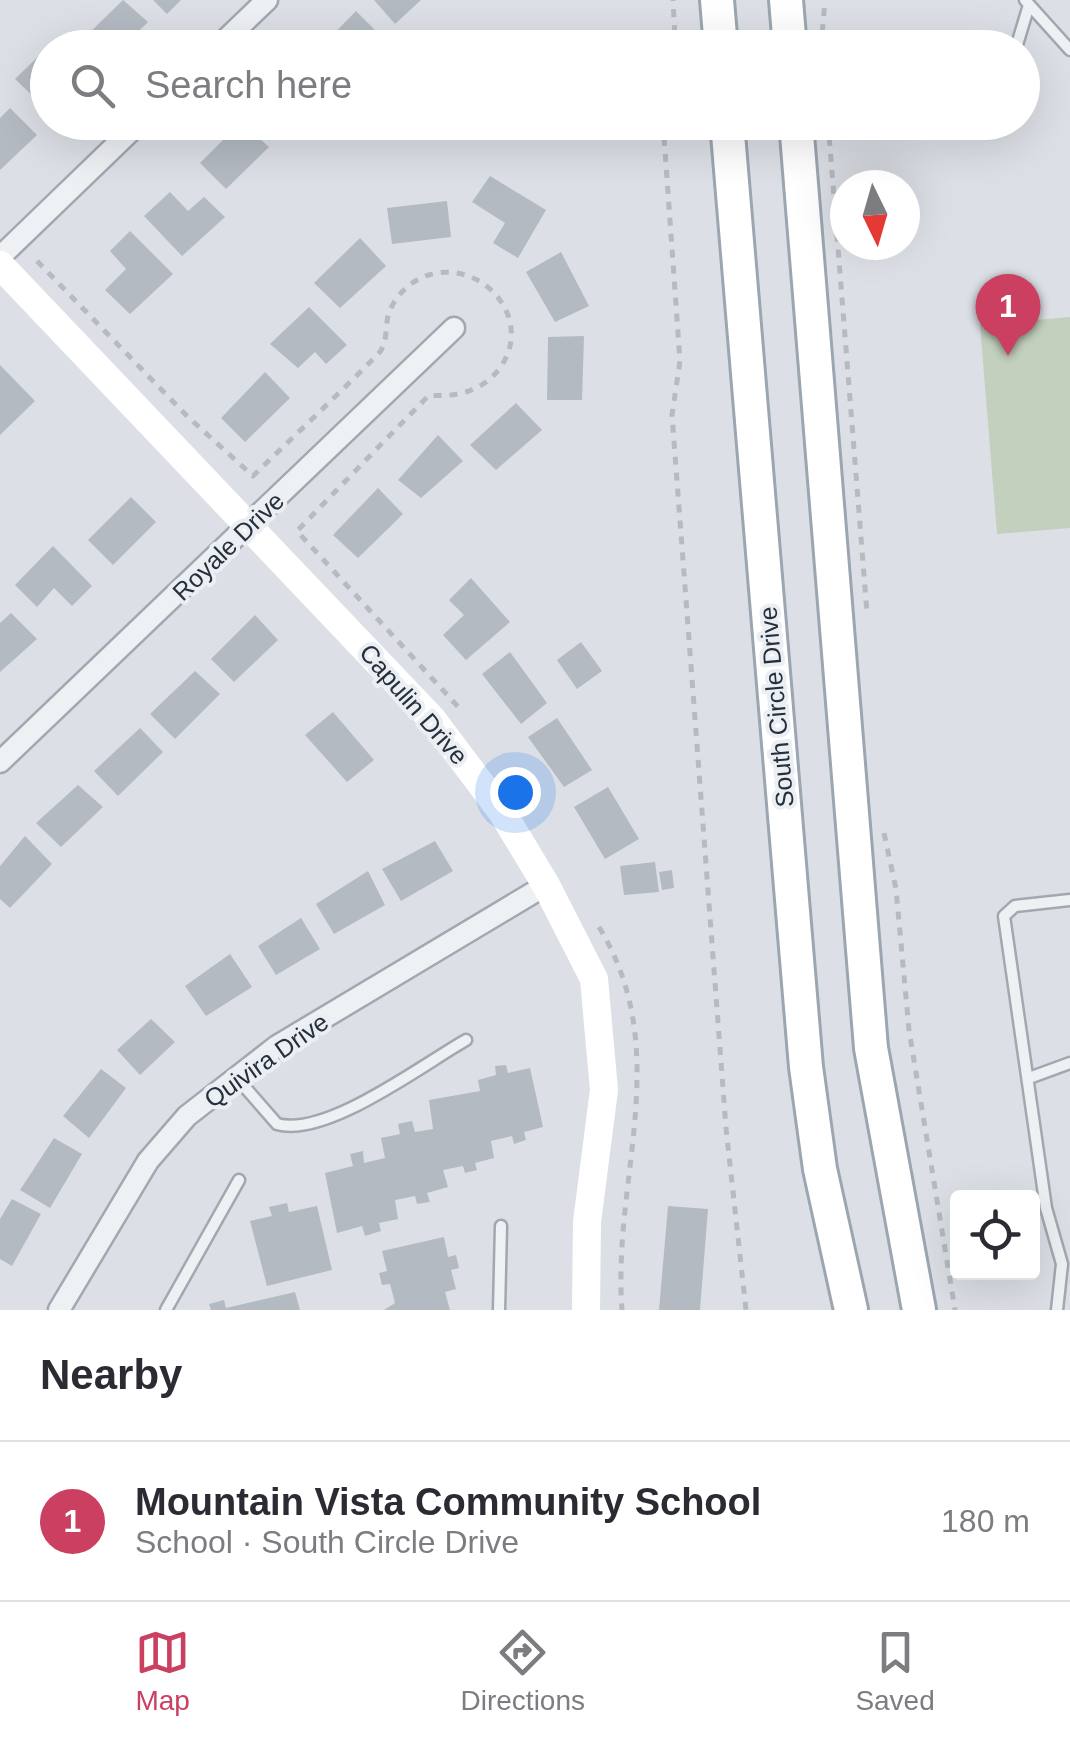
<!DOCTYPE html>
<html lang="en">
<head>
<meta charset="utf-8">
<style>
  body { margin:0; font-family:Arial,sans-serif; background:#f2f2f3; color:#2b2b33 }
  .controls { position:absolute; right:30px; bottom:30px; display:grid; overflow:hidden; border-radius:10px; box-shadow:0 10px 40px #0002 }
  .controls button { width:90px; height:90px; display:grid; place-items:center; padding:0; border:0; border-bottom:2px solid #e1e1e2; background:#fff; color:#2b2b33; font:50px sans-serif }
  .compass { position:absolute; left:830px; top:170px; width:90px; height:90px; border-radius:50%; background:#fff; box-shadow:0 10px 40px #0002; rotate:175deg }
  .you { position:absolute; left:515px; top:792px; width:35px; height:35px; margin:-25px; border:8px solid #fff; border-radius:50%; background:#1a73e8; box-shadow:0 0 0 15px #1a73e833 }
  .badge { display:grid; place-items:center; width:65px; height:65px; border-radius:50%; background:#cb4060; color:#fff; font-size:32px; font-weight:700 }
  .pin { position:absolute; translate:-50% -82px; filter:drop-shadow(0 2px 5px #0008) }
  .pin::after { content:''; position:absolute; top:52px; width:35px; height:30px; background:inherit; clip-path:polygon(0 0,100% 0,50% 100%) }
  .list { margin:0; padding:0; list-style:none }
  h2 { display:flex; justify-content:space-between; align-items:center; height:130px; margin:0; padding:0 40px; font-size:42px }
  h2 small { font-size:32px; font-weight:400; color:#7c7c81 }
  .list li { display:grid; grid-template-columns:65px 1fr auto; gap:30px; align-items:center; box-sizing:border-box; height:160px; padding:0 40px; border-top:2px solid #e1e1e2 }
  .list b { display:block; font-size:38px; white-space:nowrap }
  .list p { margin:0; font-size:32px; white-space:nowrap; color:#7c7c81 }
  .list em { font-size:32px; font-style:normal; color:#7c7c81 }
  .icon { flex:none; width:55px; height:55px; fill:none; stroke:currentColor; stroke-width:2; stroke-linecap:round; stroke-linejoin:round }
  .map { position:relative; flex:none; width:1070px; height:1310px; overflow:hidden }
  .search { position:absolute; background:#fff; box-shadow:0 10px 40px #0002; left:30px; right:30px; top:30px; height:110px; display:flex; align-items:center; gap:25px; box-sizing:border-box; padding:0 35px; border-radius:55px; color:#7c7c81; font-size:38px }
  .sheet { height:290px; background:#fff }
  nav { display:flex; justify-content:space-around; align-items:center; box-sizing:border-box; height:140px; border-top:2px solid #e1e1e2; background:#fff; font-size:28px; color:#7c7c81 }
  nav a { display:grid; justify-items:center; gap:5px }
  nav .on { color:#cb4060 }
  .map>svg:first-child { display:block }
  .park { fill:#c3d0bd }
  .building { fill:#b3bac2 }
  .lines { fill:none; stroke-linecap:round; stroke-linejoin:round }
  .lane-casing { stroke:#a2a8b0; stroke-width:15 }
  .street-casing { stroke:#a2a8b0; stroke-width:25 }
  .primary-casing { stroke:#9ba6b1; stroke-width:38 }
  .path { stroke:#b6bbc0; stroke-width:5; stroke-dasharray:8 8; stroke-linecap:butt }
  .lane { stroke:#eef1f4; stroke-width:10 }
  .street { stroke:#eef1f4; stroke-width:20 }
  .secondary { stroke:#fff; stroke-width:28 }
  .primary { stroke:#fff; stroke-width:32 }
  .labels { text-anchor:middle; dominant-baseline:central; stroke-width:8; stroke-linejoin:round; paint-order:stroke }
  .street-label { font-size:25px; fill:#26303c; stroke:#ebeff4 }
</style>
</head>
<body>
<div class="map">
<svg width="1070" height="1310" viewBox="0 0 1070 1310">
  <rect width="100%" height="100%" fill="#dce0e6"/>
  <path class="park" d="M 1070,317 L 1070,528 L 997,534 L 980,325 Z"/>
  <g class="building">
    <path d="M 123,0 L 148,22 L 121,48 L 86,48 L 80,42 Z"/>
    <path d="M 153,0 L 181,0 L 167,14 Z"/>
    <path d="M 374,0 L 421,0 L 395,24 Z"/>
    <path d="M 356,11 L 380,35 L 367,48 L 320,48 Z"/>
    <path d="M 53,42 L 59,48 L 48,48 L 48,93 L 38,101 L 15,79 Z"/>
    <path d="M 10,108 L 37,135 L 0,170 L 0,118 Z"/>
    <path d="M 241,122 L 269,147 L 226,189 L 200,163 Z"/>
    <path d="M 458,122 L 493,122 L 493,133 L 457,134 Z"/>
    <path d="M 490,176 L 546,210 L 518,258 L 493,243 L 505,223 L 472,202 Z"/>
    <path d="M 170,192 L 188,211 L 204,197 L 225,217 L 182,256 L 144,216 Z"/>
    <path d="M 447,201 L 451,237 L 392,244 L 387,208 Z"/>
    <path d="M 130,231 L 173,274 L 130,314 L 105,290 L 126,269 L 110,251 Z"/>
    <path d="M 360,238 L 386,266 L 340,308 L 314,283 Z"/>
    <path d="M 561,252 L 589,306 L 555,322 L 526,272 Z"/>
    <path d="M 309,307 L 347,345 L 326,364 L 315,352 L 298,368 L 270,344 Z"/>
    <path d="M 584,336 L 582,400 L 547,400 L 548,337 Z"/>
    <path d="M 0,365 L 35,401 L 0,435 Z"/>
    <path d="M 265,372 L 290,398 L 245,442 L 221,418 Z"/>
    <path d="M 516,403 L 542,430 L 496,470 L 470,445 Z"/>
    <path d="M 438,435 L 463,461 L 421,498 L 398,480 Z"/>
    <path d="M 378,488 L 403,514 L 358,558 L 333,535 Z"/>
    <path d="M 131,497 L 156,522 L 113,565 L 88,540 Z"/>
    <path d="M 53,546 L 92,586 L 72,606 L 54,588 L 37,607 L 15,585 Z"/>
    <path d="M 471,578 L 510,622 L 466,660 L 443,635 L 464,615 L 449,600 Z"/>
    <path d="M 11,613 L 37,639 L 0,672 L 0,623 Z"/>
    <path d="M 255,615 L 278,640 L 234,682 L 211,659 Z"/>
    <path d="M 581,642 L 602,671 L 577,689 L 557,660 Z"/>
    <path d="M 510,652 L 547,703 L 521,724 L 482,674 Z"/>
    <path d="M 195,671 L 220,694 L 175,739 L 150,714 Z"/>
    <path d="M 333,712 L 374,760 L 347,782 L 305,735 Z"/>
    <path d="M 557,718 L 592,770 L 564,787 L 528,737 Z"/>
    <path d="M 140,728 L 163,752 L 118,796 L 94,771 Z"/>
    <path d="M 78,785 L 103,807 L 61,847 L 36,823 Z"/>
    <path d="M 608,787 L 639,839 L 605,859 L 574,807 Z"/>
    <path d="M 25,836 L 52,864 L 10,908 L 0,899 L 0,866 Z"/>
    <path d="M 435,841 L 453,871 L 401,901 L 382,869 Z"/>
    <path d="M 655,862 L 659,892 L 624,895 L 620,866 Z"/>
    <path d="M 672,870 L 674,888 L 662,890 L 659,872 Z"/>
    <path d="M 368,871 L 385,905 L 334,934 L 316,904 Z"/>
    <path d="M 301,918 L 320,949 L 276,975 L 258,946 Z"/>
    <path d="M 230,954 L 252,987 L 206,1016 L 185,986 Z"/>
    <path d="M 151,1019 L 175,1042 L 140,1075 L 117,1050 Z"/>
    <path d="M 506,1065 L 508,1073 L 530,1068 L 543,1127 L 524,1132 L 526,1140 L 514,1144 L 512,1136 L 491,1141 L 494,1158 L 475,1163 L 477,1170 L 465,1173 L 463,1166 L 443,1170 L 448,1187 L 427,1193 L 430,1202 L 417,1204 L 415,1196 L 395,1200 L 398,1219 L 379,1223 L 381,1231 L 365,1236 L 362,1226 L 337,1233 L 325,1173 L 353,1166 L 350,1154 L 363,1151 L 364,1163 L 385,1158 L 381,1138 L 400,1134 L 398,1124 L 412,1121 L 415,1132 L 433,1129 L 429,1100 L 480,1091 L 478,1080 L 496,1075 L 495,1066 Z"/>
    <path d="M 101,1069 L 126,1088 L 89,1138 L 63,1116 Z"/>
    <path d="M 54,1138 L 82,1154 L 50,1208 L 20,1190 Z"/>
    <path d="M 12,1199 L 41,1214 L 12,1266 L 0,1259 L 0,1219 Z"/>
    <path d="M 287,1203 L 289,1212 L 317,1206 L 332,1270 L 267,1286 L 250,1221 L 272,1216 L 269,1207 Z"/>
    <path d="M 668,1206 L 708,1209 L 700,1310 L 659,1310 Z"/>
    <path d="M 444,1237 L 448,1257 L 456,1255 L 459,1268 L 451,1270 L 456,1289 L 445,1292 L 450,1310 L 384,1310 L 395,1303 L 390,1284 L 382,1285 L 379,1273 L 387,1271 L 382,1251 Z"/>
    <path d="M 295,1292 L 300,1310 L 211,1310 L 209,1304 L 224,1300 L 226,1308 Z"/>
  </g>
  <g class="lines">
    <defs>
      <g id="lane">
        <path d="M 1025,0 L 1070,50"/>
        <path d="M 1016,48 L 1029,5"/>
        <path d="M 236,1077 L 277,1124 C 326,1138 422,1065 466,1040"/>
        <path d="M 1029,1078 L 1070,1063"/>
        <path d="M 166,1310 L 239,1180"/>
        <path d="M 499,1310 L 501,1226"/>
        <path d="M 1057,1310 L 1062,1264 L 1046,1208 L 1004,916 L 1015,906 L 1070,900"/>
      </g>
      <g id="street">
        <path d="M 217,48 L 267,0"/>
        <path d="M 0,257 L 140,122"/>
        <path d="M 0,762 L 454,328"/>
        <path d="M 59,1310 L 148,1161 L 187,1116 L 277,1046 L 546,885"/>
      </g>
      <g id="primary">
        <path d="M 717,0 L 721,48"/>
        <path d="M 786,0 L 790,48"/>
        <path d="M 727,122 L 806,1067 L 820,1169 L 851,1310"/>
        <path d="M 796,122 L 871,1048 L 919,1310"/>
      </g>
    </defs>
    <use href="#lane" class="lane-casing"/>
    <use href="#street" class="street-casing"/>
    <use href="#primary" class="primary-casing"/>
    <g class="path">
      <path d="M 670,48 L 675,38 L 673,0"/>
      <path d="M 821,48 L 825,0"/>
      <path d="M 663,122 L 680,361 L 672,415 L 726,1128 L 746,1310"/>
      <path d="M 828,122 L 867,613"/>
      <path d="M 37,261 L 188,417 L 253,476 C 295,435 338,395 379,353 C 389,342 384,323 390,310 C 415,256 487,262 508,315 C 514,332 512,349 502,365 C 486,390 457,398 429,395 L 297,531 L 462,711"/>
      <path d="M 884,833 L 896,889 L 909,1030 L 955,1310"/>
      <path d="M 599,927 C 675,1052 612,1177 622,1310"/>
    </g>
    <use href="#lane" class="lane"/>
    <use href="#street" class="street"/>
    <path class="secondary" d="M 0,265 L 432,719 L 502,812 L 546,885 L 594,979 L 604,1090 L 587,1222 L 586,1310"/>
    <use href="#primary" class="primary"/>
  </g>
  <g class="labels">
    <g class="street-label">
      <text transform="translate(228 546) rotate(-44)">Royale Drive</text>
      <text transform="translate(414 704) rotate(49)">Capulin Drive</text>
      <text transform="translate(776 707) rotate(-95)">South Circle Drive</text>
      <text transform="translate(266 1060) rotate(-35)">Quivira Drive</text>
    </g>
  </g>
</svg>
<div class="controls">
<button><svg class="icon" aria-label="locate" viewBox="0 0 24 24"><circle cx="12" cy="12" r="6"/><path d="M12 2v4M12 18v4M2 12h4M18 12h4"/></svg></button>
</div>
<svg class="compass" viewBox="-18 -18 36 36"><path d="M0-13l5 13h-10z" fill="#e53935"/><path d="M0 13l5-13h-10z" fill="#7c7c81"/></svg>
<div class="you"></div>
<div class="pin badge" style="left:1008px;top:356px">1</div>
<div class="search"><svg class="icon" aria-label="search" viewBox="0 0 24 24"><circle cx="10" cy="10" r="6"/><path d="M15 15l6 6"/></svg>Search here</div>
</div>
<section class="sheet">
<h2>Nearby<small></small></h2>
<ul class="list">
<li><span class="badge">1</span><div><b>Mountain Vista Community School</b><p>School · South Circle Drive</p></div><em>180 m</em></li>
</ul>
</section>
<nav>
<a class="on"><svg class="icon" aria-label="map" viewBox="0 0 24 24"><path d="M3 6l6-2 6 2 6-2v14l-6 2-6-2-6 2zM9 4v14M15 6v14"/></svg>Map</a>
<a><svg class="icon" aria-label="directions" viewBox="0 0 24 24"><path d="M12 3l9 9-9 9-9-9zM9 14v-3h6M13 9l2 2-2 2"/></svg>Directions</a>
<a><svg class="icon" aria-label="saved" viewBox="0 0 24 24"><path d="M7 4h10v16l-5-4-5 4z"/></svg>Saved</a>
</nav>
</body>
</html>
